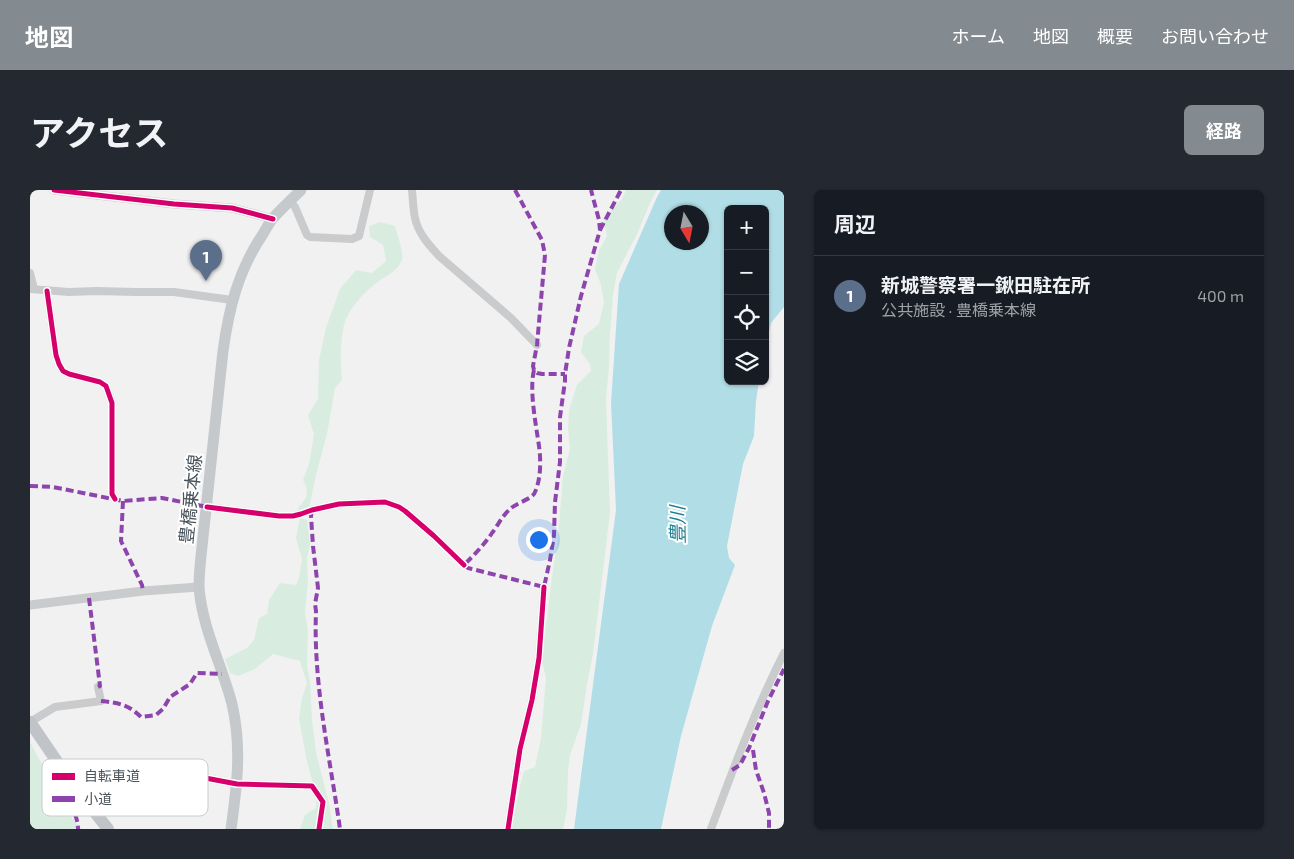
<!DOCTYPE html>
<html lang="ja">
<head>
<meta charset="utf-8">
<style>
  body { margin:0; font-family:"Exo 2","Noto Sans JP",sans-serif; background:#242831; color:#f1f3f6 }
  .controls { position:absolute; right:15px; top:15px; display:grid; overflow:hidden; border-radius:8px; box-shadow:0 1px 4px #0004 }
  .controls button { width:45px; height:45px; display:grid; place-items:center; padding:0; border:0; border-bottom:1px solid #363941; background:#171b24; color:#f1f3f6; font:25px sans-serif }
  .compass { position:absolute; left:634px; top:15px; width:45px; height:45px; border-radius:50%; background:#171b24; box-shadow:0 1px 4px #0004; rotate:170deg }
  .you { position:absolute; left:508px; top:349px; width:18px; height:18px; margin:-12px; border:4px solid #fff; border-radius:50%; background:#1a73e8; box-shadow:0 0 0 8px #1a73e833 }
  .badge { display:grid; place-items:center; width:32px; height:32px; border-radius:50%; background:#848b90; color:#fff; font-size:16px; font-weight:700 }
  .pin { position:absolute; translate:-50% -41px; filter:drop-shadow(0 1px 2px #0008) }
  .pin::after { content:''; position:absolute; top:26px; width:18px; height:15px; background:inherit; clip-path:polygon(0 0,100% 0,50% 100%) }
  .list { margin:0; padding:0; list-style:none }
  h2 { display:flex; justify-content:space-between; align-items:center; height:65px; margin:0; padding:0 20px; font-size:21px }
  h2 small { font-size:16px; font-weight:400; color:#9ea1a6 }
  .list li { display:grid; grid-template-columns:32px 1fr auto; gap:15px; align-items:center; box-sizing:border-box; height:80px; padding:0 20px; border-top:1px solid #363941 }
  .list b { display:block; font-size:19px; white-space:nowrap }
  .list p { margin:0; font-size:16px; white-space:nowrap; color:#9ea1a6 }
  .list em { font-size:16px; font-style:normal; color:#9ea1a6 }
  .icon { flex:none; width:28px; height:28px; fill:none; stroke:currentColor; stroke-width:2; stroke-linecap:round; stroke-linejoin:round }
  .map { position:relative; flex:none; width:754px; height:639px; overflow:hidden; border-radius:8px }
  header { display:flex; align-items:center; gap:30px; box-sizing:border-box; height:70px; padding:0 25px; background:#848b90; color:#fff }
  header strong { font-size:24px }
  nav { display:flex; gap:28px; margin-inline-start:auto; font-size:18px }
  .intro { display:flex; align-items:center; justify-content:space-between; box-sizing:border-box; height:120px; padding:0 30px }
  h1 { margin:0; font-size:35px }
  .button { padding:12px 22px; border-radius:8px; background:#848b90; color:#fff; font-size:18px; font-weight:700 }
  main { display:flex; gap:30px; padding:0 30px }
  aside { flex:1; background:#171b24; border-radius:8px; box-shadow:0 1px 4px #0004 }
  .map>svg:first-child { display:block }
  .green { fill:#d8eddf }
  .water { fill:#b1dee6; fill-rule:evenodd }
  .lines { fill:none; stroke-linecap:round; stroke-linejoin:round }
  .minor { stroke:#c9cbcc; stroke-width:8 }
  .tertiary { stroke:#c9cbcc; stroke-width:9 }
  .primary { stroke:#c6c9cc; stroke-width:11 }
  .trunk { stroke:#c0c4c8; stroke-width:12 }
  .quiet { stroke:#8e44ad; stroke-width:4; stroke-dasharray:8 4; stroke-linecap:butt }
  .cycleway-casing { stroke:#fff; stroke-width:8 }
  .cycleway { stroke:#d6006c; stroke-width:5 }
  .labels { text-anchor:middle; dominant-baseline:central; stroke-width:4; stroke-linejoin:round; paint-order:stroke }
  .street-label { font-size:18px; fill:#4a545b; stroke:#fff }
  .water-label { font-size:19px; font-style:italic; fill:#1d8093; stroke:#fff }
  .key { fill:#fff; stroke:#c9ccce; stroke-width:1 }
  .key-label { font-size:14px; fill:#4a545b }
</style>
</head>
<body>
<header>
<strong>地図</strong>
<nav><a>ホーム</a><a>地図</a><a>概要</a><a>お問い合わせ</a></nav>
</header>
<div class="intro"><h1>アクセス</h1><a class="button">経路</a></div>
<main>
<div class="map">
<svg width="754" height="639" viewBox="0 0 754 639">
  <rect width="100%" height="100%" fill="#f1f1f1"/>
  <g class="green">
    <path d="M 596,0 L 627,0 L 620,13 L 608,42 L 587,83 L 583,105 L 580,144 L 579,177 L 576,209 L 580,322 L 563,464 L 557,494 L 551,534 L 540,565 L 538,581 L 537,619 L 533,639 L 481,639 L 491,592 L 494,581 L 505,577 L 511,548 L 516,488 L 512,471 L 521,394 L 528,347 L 533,286 L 540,259 L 538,238 L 539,220 L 547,195 L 561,181 L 560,174 L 551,162 L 554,146 L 569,134 L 574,112 L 571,95 L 565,79 L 569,60 L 577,46 L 573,29 L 592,9 Z"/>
    <path d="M 350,32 L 365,36 C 367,44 374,62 372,70 C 368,81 354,87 346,93 C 334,103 323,114 316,129 C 310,143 310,174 312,190 L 305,198 L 297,244 L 286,285 L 279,318 L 269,321 L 268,318 C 277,309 280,302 273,290 L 279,274 L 284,244 L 278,225 L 288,209 L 289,170 L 296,138 L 310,99 L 326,80 L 342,83 L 356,71 L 353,55 L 340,47 L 339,36 Z"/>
    <path d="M 270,328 L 277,330 L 280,355 L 277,368 L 278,391 L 275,423 L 278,440 L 277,475 L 280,492 L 282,530 L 286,562 L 299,614 L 303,639 L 270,639 L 275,625 L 286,618 L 287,607 L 277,572 L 269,529 L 272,508 L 277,493 L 270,471 L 243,464 L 225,479 L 208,486 L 200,483 L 195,469 L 217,458 L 224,450 L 229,428 L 237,424 L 239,410 L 250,393 L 266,395 L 269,388 L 272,369 L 266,348 Z"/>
    <path d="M 0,552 L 33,613 L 44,631 L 52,639 L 0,639 Z"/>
  </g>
  <path class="water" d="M 631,0 L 754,0 L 754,117 L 741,133 L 735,159 L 735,19 L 698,19 L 698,191 L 729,191 L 726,211 L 724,246 L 713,274 L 697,356 L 699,368 L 705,375 L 682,436 L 651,546 L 631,639 L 544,639 L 586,320 L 581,213 L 589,94 L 627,7 ZM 642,22 L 672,22 L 672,52 L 642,52 Z"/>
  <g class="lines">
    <g class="minor">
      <path d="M 382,0 C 383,9 383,19 385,28 C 388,43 399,55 409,66 L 481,128 L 507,155"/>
      <path d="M 260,11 L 265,17 L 277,45 L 280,47 L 322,49 L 329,46 L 340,0"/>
      <path d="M 0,83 L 4,99"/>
      <path d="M 0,99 L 39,102 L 66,101 L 106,102 L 144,102 L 202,110"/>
      <path d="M 17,101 L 26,165 L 29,174 L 33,181 L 39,184 L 70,192 L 76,196 L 82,213 L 82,304 L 85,309"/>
      <path d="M 177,317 L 249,326 L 263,326 L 271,324 L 282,320 L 309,314 L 355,312 L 369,317 L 375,321 L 404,346 L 434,375"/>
      <path d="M 0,532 L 25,517 L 71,511 L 68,497"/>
      <path d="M 41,592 L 54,584 L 117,577 L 207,594 L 282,596 L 293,612 L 289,639"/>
      <path d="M 478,639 L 490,559 L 502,510 L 509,468 L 514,397"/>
      <path d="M 681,639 C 703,579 725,520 754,463"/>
    </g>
    <g class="tertiary">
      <path d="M 24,0 L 144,14 L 202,18 L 243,29"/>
      <path d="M 0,415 L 113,401 L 169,397"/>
    </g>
    <path class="primary" d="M 201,639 C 207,596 212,557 202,514 C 192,475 172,438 169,397 C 169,387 170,376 171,366 L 193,161 C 199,118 208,81 233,44 C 236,39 239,33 243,28 C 252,18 262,9 271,0"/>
    <path class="trunk" d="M 0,532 L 41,592 L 78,639"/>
    <g class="quiet">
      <path d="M 485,0 L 512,50 L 515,65 L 507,155 L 503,176 L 504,180 L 507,183 L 512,184 L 535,184"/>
      <path d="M 570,40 L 591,0"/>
      <path d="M 504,180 C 499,200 506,235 509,256 C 511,270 511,289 505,302 C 503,309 486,313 480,319 C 473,325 468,335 462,343 C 454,355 444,365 434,375 L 438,378 L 514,397 L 520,370 L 524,345 L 525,312 L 530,272 L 530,227 L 535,191 L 535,184 L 539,158 L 551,106 L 570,40 L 569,30 L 561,0"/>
      <path d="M 0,296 L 23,297 L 93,311 L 132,308 L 177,317"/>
      <path d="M 93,311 L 91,351 L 112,395 L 113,401"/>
      <path d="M 282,320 L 281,326 L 283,356 L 288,398 L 285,414 L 286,421 C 283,495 300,567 310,639"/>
      <path d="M 59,408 L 70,496 L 68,497"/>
      <path d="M 71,511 C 88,513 98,514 111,527 L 126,525 L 133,519 L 140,507 L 160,494 L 167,483 L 192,484"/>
      <path d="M 723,560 L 726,580 L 734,603 L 739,623 L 739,639"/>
      <path d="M 28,573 L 21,581 C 29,600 48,619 48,639"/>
      <path d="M 702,580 L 710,575 L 719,558 L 738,511 L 754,479"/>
    </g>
    <defs>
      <g id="cycleway">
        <path d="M 24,0 L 144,14 L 202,18 L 243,29"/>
        <path d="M 17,101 L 26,165 L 29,174 L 33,181 L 39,184 L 70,192 L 76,196 L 82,213 L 82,304 L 85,309"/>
        <path d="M 177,317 L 249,326 L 263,326 L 271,324 L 282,320 L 309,314 L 355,312 L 369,317 L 375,321 L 404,346 L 434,375"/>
        <path d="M 41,592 L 54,584 L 117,577 L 207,594 L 282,596 L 293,612 L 289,639"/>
        <path d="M 478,639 L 490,559 L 502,510 L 509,468 L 514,397"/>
      </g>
    </defs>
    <use href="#cycleway" class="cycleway-casing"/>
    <use href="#cycleway" class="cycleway"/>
  </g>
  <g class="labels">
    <g class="street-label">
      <text transform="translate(160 309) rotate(-84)">豊橋乗本線</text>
    </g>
    <g class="water-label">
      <text transform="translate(647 335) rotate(-91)">豊川</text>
    </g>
  </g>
  <rect x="12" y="569" width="166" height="57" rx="8" class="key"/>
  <rect x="22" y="583" width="23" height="7" fill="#d6006c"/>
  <rect x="22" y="606" width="23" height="6" fill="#8e44ad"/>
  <g class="key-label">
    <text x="54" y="591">自転車道</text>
    <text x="54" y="614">小道</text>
  </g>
</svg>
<div class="controls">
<button>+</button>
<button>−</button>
<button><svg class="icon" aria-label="locate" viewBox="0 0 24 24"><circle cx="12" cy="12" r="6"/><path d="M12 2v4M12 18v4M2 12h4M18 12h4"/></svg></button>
<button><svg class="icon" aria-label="layers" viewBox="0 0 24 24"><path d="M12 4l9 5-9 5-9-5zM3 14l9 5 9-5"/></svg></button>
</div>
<svg class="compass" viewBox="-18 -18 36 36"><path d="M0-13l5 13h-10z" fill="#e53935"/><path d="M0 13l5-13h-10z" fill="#9ea1a6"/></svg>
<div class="you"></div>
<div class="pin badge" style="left:176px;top:91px;background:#5c6f8a">1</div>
</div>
<aside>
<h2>周辺<small></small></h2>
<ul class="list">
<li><span class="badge" style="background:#5c6f8a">1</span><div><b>新城警察署一鍬田駐在所</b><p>公共施設 · 豊橋乗本線</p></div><em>400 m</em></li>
</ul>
</aside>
</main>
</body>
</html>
